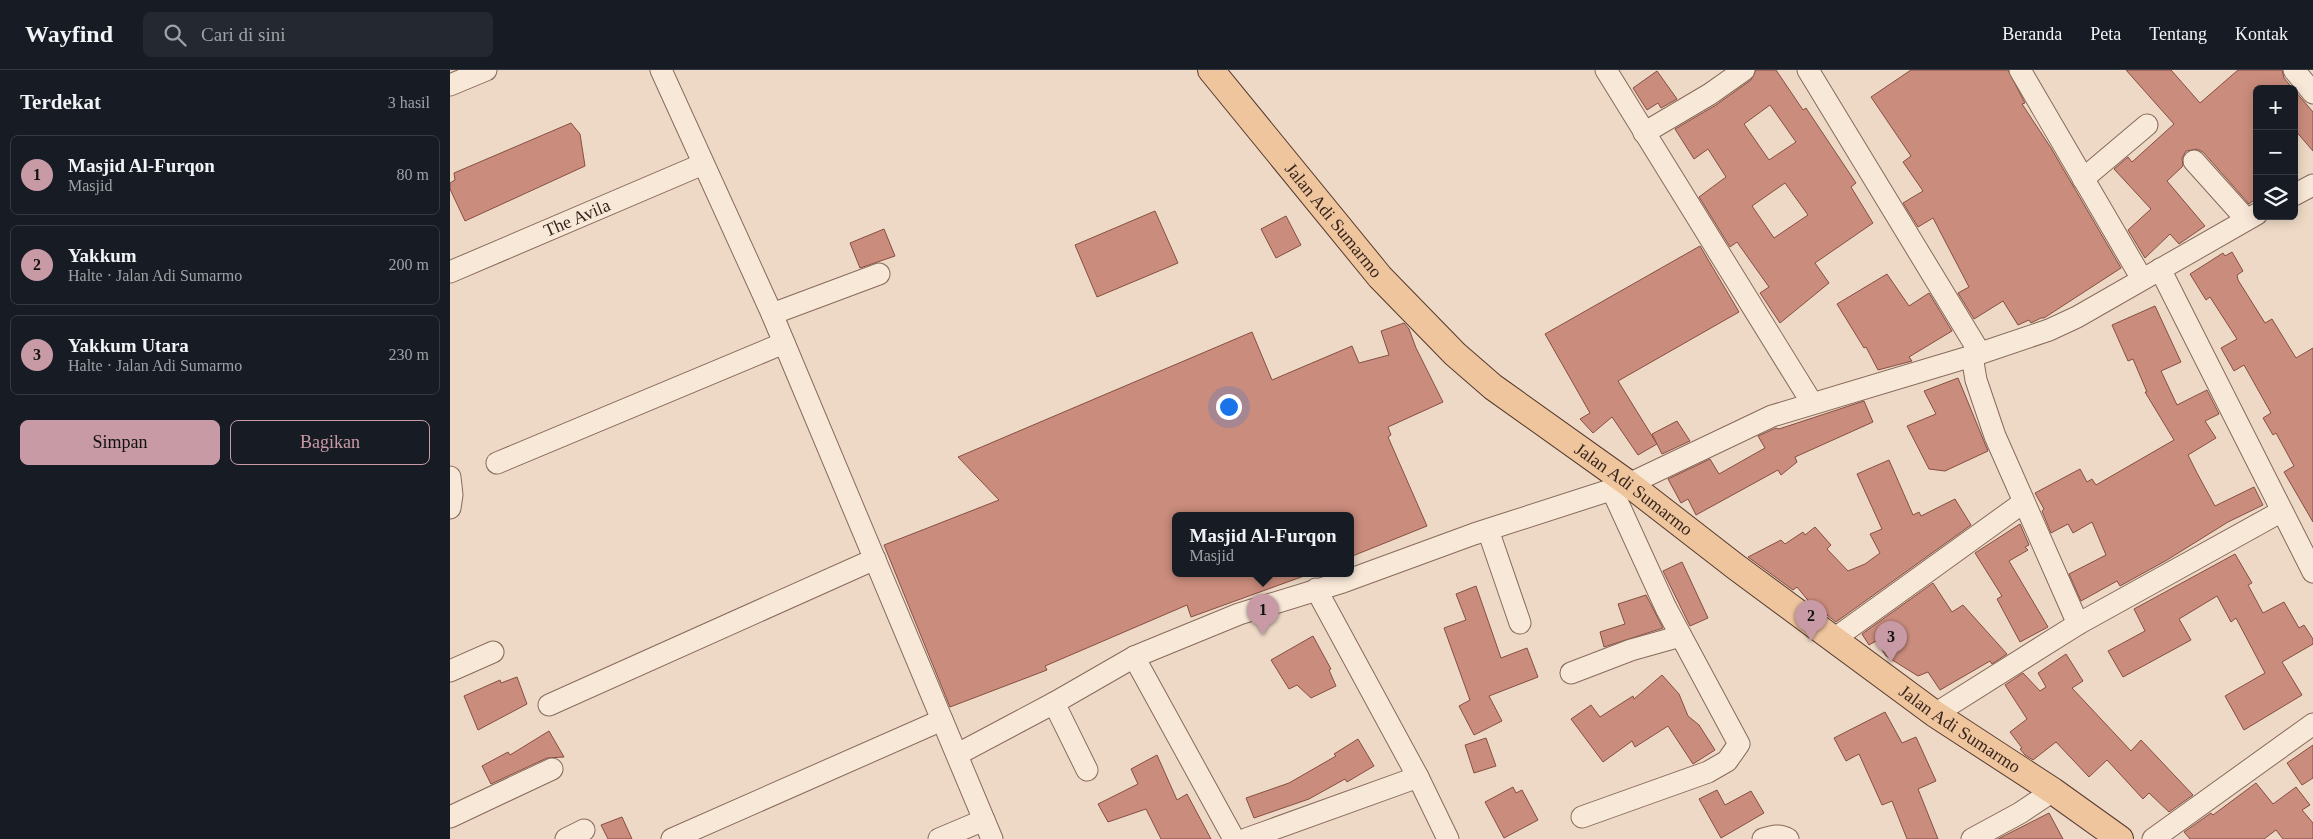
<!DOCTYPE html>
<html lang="id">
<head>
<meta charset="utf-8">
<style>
  body { margin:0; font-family:"Times New Roman",serif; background:#242831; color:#f1f3f6 }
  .controls { position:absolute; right:15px; top:15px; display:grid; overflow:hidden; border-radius:8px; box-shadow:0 2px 12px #0003 }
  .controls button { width:45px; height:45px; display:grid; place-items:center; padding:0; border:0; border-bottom:1px solid #363941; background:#171b24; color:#f1f3f6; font:25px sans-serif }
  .you { position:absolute; left:778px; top:336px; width:18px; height:18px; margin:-12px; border:4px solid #fff; border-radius:50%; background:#1a73e8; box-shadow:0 0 0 8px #1a73e833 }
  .badge { display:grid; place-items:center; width:32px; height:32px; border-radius:50%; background:#c89aa5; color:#111; font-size:16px; font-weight:700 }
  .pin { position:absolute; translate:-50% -41px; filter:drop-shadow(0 1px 2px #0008) }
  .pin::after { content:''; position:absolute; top:26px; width:18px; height:15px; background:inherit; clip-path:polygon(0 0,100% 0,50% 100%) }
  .popup { position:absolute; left:722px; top:442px; width:182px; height:65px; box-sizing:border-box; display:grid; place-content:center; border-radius:8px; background:#171b24; filter:drop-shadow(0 1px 4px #0005); font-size:16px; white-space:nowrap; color:#9ea1a6 }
  .popup b { font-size:19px; color:#f1f3f6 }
  .popup::after { content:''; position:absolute; left:50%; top:100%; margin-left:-10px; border:10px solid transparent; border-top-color:#171b24 }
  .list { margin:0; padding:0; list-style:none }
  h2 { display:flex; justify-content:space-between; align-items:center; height:65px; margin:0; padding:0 20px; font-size:21px }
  h2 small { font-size:16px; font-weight:400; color:#9ea1a6 }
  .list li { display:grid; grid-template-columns:32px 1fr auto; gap:15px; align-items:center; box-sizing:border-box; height:80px; margin:0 10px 10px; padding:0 10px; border:1px solid #363941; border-radius:8px }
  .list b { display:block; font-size:19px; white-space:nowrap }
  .list p { margin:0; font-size:16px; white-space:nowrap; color:#9ea1a6 }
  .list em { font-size:16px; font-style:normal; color:#9ea1a6 }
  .actions { display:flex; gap:10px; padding:15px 20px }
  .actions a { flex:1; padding:11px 0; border:1px solid #c89aa5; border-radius:8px; text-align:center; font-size:18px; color:#c89aa5 }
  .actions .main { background:#c89aa5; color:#111 }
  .icon { flex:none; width:28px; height:28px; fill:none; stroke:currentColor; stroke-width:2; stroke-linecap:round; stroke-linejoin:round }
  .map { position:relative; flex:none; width:1863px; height:769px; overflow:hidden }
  header { display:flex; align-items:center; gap:30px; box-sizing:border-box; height:70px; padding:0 25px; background:#171b24; border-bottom:1px solid #363941 }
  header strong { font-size:24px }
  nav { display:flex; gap:28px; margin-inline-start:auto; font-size:18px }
  .search { width:350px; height:45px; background:#242831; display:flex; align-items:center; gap:12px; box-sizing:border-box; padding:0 18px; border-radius:8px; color:#9ea1a6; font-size:19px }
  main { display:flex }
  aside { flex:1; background:#171b24 }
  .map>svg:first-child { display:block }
  .building { fill:#ca8c7c; stroke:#864f42; fill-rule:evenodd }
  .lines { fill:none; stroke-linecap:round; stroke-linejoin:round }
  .minor-casing { stroke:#886a5b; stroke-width:23 }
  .major-casing { stroke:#56392f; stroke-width:28 }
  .minor { stroke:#f8e8d8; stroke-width:21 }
  .major { stroke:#efc59e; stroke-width:26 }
  .labels { text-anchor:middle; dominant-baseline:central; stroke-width:5; stroke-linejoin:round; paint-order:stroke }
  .street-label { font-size:18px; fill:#38261f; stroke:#f5e5d4 }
</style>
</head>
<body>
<header>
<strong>Wayfind</strong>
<div class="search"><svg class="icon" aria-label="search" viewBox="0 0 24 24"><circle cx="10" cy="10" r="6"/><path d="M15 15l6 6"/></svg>Cari di sini</div>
<nav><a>Beranda</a><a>Peta</a><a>Tentang</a><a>Kontak</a></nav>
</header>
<main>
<aside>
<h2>Terdekat<small>3 hasil</small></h2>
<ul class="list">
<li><span class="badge">1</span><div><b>Masjid Al-Furqon</b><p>Masjid</p></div><em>80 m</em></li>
<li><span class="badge">2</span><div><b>Yakkum</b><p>Halte · Jalan Adi Sumarmo</p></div><em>200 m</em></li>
<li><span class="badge">3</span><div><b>Yakkum Utara</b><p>Halte · Jalan Adi Sumarmo</p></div><em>230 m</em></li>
</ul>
<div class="actions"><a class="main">Simpan</a><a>Bagikan</a></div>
</aside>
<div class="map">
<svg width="1863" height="769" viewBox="0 0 1863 769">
  <rect width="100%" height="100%" fill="#edd9c5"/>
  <g class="building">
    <path d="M 1306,0 L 1326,0 L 1353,40 L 1356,38 L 1406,113 L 1401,117 L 1423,153 L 1365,193 L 1379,213 L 1330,253 L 1310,223 L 1319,217 L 1287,172 L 1280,177 L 1249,127 L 1276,107 L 1258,79 L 1244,89 L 1225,59 L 1266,35 L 1301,10 ZM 1320,35 L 1346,72 L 1319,90 L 1294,54 ZM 1335,113 L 1358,145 L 1324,168 L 1302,136 Z"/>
    <path d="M 1461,0 L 1558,0 L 1575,33 L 1572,34 L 1601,78 L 1671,198 L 1594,248 L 1591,248 L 1581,253 L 1579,250 L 1568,255 L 1553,231 L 1524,249 L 1508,223 L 1519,217 L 1483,148 L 1468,157 L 1453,133 L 1473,121 L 1453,92 L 1461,86 L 1421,27 Z"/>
    <path d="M 1676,0 L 1721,0 L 1750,33 L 1788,0 L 1832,0 L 1834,8 L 1843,19 L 1807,19 L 1807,128 L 1799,134 L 1753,82 L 1747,79 L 1736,81 L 1732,88 L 1733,96 L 1717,111 L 1755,156 L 1729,174 L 1720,164 L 1695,188 L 1678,160 L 1701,139 L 1664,99 L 1678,87 L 1682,92 L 1724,54 Z"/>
    <path d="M 1207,1 L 1227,29 L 1211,38 L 1208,33 L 1197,40 L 1183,18 Z"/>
    <path d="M 1844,20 L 1863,42 L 1863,81 L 1844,59 Z"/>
    <path d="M 121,53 L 130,64 L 135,96 L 15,151 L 0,119 L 0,113 L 5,110 L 4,103 Z"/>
    <path d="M 705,141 L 728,193 L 647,227 L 625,175 Z"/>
    <path d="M 836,146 L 851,175 L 826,188 L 811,159 Z"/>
    <path d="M 434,159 L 445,186 L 410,198 L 400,173 Z"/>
    <path d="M 1250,176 L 1289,242 L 1168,311 L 1207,374 L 1188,385 L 1162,347 L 1143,363 L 1130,349 L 1140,343 L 1095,264 Z"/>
    <path d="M 1782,182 L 1793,201 L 1787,205 L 1788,210 L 1815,253 L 1822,249 L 1846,288 L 1863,278 L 1863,452 L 1834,402 L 1844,396 L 1826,363 L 1823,365 L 1813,348 L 1821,343 L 1794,295 L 1784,301 L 1771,278 L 1787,269 L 1760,227 L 1756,230 L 1740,204 L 1773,183 L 1775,186 Z"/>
    <path d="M 1437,204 L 1459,236 L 1479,223 L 1502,261 L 1459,287 L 1462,291 L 1428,300 L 1416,277 L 1414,278 L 1387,234 Z"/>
    <path d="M 1705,236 L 1731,292 L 1711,301 L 1727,335 L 1757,320 L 1769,344 L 1755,351 L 1766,368 L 1738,385 L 1747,403 L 1765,436 L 1804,417 L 1813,435 L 1778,452 L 1717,490 L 1670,516 L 1667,511 L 1631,531 L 1619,504 L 1656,485 L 1642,452 L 1623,463 L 1618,454 L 1601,463 L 1592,441 L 1594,439 L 1585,423 L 1630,399 L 1637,412 L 1642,409 L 1646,415 L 1724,370 L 1695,322 L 1697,322 L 1683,289 L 1678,291 L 1662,255 Z"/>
    <path d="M 954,253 L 959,259 L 966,278 L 993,332 L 938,357 L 941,365 L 938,367 L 977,456 L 900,487 L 900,446 L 726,446 L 726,504 L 853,504 L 854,506 L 741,547 L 737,535 L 595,596 L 597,600 L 500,637 L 434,475 L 549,430 L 508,387 L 802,262 L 822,310 L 902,276 L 909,293 L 939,285 L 931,261 Z"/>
    <path d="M 1508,308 L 1538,381 L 1495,401 L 1479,399 L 1457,356 L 1486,344 L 1474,321 Z"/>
    <path d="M 1414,331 L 1423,352 L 1345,387 L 1347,392 L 1331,405 L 1328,400 L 1246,445 L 1238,429 L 1231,433 L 1218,409 L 1260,389 L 1269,404 L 1315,378 L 1308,366 L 1326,358 L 1329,359 Z"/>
    <path d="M 1227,351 L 1240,371 L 1212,384 L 1202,364 Z"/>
    <path d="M 1439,390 L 1463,445 L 1469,442 L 1471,446 L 1505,429 L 1521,455 L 1386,552 L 1377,545 L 1366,531 L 1361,534 L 1347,517 L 1343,520 L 1298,487 L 1331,470 L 1335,474 L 1353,462 L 1355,465 L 1365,457 L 1381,475 L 1377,479 L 1398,501 L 1415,494 L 1430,483 L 1420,464 L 1432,459 L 1407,404 Z"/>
    <path d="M 1570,454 L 1579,475 L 1575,477 L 1578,480 L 1559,491 L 1598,557 L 1570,572 L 1547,529 L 1552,526 L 1525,483 Z"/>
    <path d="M 1785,484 L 1802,513 L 1798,515 L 1813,543 L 1834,532 L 1849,558 L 1854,555 L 1863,569 L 1863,574 L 1832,592 L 1852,625 L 1794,660 L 1775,626 L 1815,603 L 1786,548 L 1781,552 L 1767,526 L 1729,549 L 1741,570 L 1673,607 L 1658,581 L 1695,561 L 1684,539 Z"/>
    <path d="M 1232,492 L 1258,548 L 1240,556 L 1213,501 Z"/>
    <path d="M 1483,513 L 1502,542 L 1513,535 L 1557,584 L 1542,594 L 1540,591 L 1490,620 L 1478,602 L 1468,606 L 1436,586 L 1426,571 L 1419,575 L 1412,564 Z"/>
    <path d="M 1026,516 L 1051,588 L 1077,578 L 1088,607 L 1039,626 L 1052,651 L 1024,665 L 1009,636 L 1020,630 L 994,558 L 1016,550 L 1006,524 Z"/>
    <path d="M 1196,525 L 1213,558 L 1154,577 L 1150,562 L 1175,554 L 1168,534 Z"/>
    <path d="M 863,566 L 881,599 L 879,600 L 886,616 L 861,628 L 847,615 L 839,619 L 821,590 Z"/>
    <path d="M 1616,584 L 1633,611 L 1622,618 L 1681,681 L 1691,670 L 1743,725 L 1719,742 L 1699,723 L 1693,729 L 1657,690 L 1639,707 L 1606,672 L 1583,690 L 1575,685 L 1570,679 L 1572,678 L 1560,662 L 1577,649 L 1555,615 L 1573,603 L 1590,621 L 1596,617 L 1588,603 Z"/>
    <path d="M 1212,605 L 1229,624 L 1238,646 L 1249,655 L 1265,680 L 1243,694 L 1218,656 L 1185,677 L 1182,671 L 1153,692 L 1121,649 L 1141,635 L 1150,647 L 1183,626 L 1184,629 Z"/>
    <path d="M 67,607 L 77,634 L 28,660 L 14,626 L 50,610 L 51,613 Z"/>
    <path d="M 1435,642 L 1452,673 L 1466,667 L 1486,711 L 1468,719 L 1488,769 L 1457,769 L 1442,731 L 1432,735 L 1409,684 L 1396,691 L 1384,668 Z"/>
    <path d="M 99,661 L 114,687 L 97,688 L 41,714 L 32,696 L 58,682 L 60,685 Z"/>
    <path d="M 1036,668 L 1046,696 L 1024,703 L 1015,675 Z"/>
    <path d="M 908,669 L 924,696 L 897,712 L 895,709 L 859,729 L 804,748 L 796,728 L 839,713 L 886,686 L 884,684 Z"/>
    <path d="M 1863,675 L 1863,708 L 1852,715 L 1837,693 Z"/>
    <path d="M 707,685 L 727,730 L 737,724 L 761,769 L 711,769 L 696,739 L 658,752 L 648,734 L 688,714 L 681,699 Z"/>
    <path d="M 1806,713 L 1823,734 L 1846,717 L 1860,735 L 1852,740 L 1863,753 L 1863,769 L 1833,769 L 1826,760 L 1814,769 L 1740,769 L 1734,762 L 1761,743 L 1763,745 Z"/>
    <path d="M 1063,717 L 1066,723 L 1072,720 L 1088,750 L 1054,768 L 1035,732 Z"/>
    <path d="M 1267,720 L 1275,735 L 1301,721 L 1314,743 L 1271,768 L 1249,729 Z"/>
    <path d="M 1599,743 L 1613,769 L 1548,769 Z"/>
    <path d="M 172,747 L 182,769 L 158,769 L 151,755 Z"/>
  </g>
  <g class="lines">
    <defs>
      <g id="minor">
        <path d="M 211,0 L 322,244 L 542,769"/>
        <path d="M 1156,0 L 1362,333"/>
        <path d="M 1358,0 L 1530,283"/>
        <path d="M 1570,0 L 1692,209"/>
        <path d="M 1844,0 L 1863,23"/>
        <path d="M 0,15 L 36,0"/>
        <path d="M 1194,63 L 1260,24 L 1294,0"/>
        <path d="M 1744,91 L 1796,149"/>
        <path d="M 1633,109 L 1697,55"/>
        <path d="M 1844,125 L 1863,115"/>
        <path d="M 1710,199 L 1863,502"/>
        <path id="s1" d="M 0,202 L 253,94"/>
        <path d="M 322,244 L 429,204"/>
        <path d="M 1522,286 L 1526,310 L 1545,366 L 1628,554"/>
        <path d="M 47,393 L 334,273"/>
        <path d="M 0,407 L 2,425 L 0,438"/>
        <path d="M 1038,460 L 1070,553"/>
        <path d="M 866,519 L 968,707 L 998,769"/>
        <path d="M 1384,569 L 1574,432"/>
        <path d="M 684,587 L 784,769"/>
        <path d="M 0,601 L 43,582"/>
        <path d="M 1121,603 L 1181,580 L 1231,566"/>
        <path d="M 604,633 L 637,700"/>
        <path d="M 99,635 L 425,489"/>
        <path d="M 1485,644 L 1628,554 L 1832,441"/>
        <path d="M 508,684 L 604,633 L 684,587 L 789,544 L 893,512 L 1024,464 L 1179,414 L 1322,346 L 1522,286 L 1599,260 L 1627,247 L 1807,144"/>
        <path d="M 0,747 L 102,699"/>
        <path d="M 1132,747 L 1258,702 L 1277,691 L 1289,674 L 1216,538 L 1162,420"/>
        <path d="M 116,769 L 134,760"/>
        <path d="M 222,769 L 492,650"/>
        <path d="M 489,769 L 534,750"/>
        <path d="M 796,769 L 968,707"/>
        <path d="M 1313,769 C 1323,766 1329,764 1338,769"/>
        <path d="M 1522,769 L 1570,743 L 1603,721"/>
        <path d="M 1703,769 L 1863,654"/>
      </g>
      <g id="major">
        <path id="s2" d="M 761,0 L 930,207 L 1005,284 L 1043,317 L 1179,414 L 1286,497 L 1485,644 L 1603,721 L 1670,769"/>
      </g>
    </defs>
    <use href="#minor" class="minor-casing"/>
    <use href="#major" class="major-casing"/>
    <use href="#minor" class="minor"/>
    <use href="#major" class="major"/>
  </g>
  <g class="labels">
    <g class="street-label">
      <text stroke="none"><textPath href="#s1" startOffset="138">The Avila</textPath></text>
      <text stroke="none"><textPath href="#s2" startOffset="194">Jalan Adi Sumarmo</textPath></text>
      <text stroke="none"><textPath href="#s2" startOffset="599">Jalan Adi Sumarmo</textPath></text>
      <text stroke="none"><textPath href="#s2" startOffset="1004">Jalan Adi Sumarmo</textPath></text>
    </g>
  </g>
</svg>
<div class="controls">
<button>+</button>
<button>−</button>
<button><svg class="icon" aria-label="layers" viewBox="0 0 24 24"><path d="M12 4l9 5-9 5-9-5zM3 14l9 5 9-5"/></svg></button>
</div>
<div class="you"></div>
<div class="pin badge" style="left:813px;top:565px">1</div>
<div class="popup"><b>Masjid Al-Furqon</b>Masjid</div>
<div class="pin badge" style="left:1361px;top:571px">2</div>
<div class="pin badge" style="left:1441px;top:592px">3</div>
</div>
</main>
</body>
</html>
